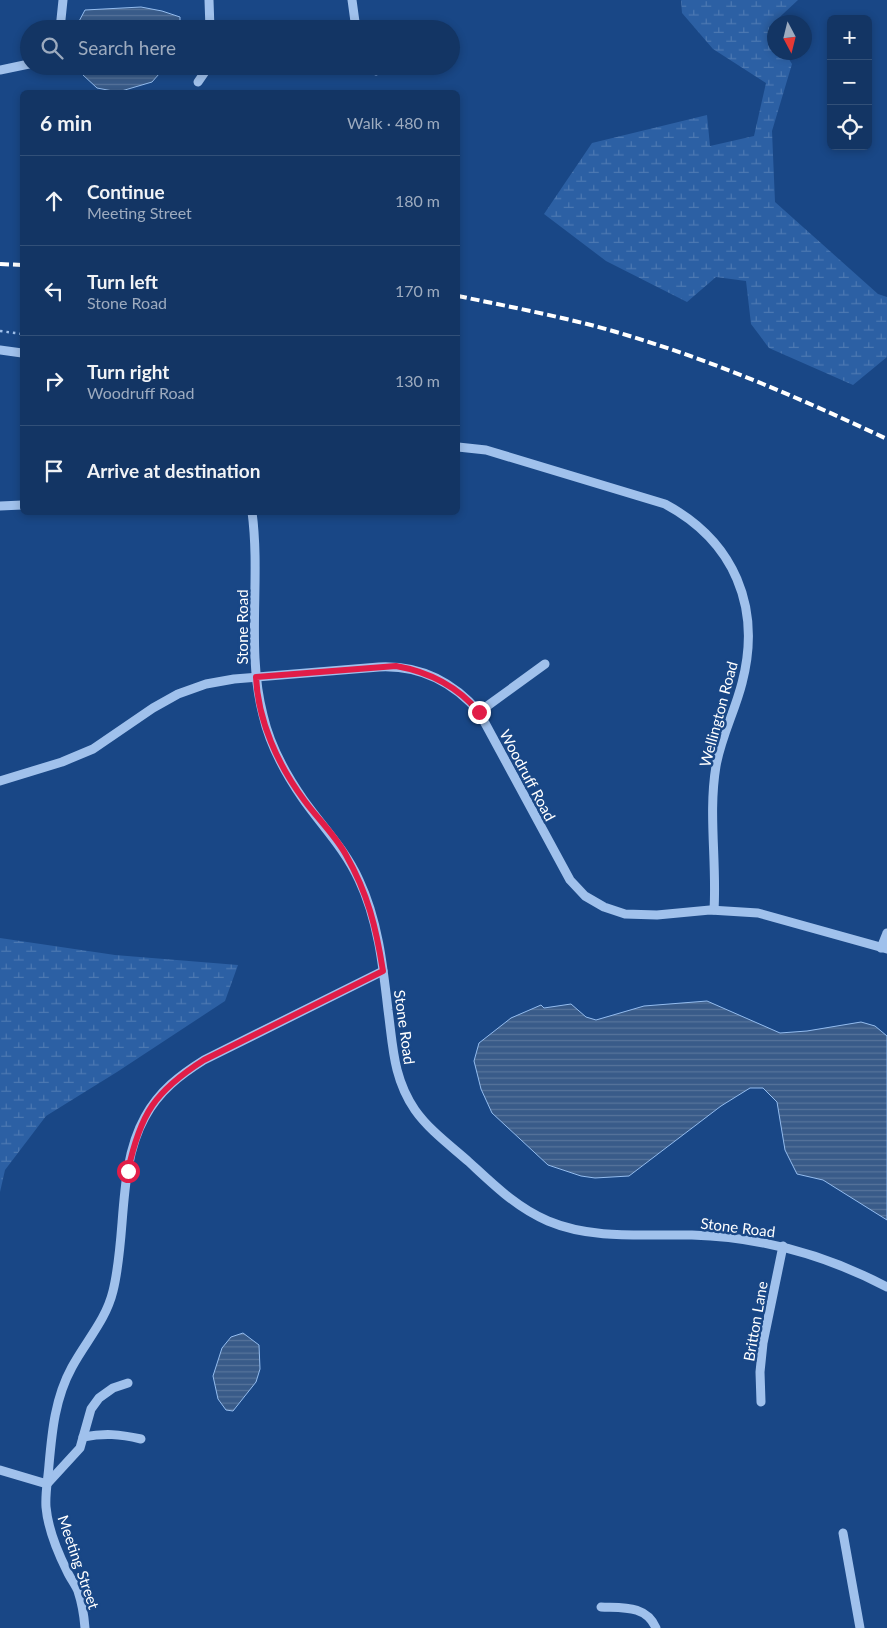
<!DOCTYPE html>
<html lang="en">
<head>
<meta charset="utf-8">
<style>
  body { margin:0; font-family:Lato,sans-serif; background:#20406d; color:#f1f3f6 }
  .controls { position:absolute; right:15px; top:15px; display:grid; overflow:hidden; border-radius:8px; box-shadow:0 2px 8px #0003 }
  .controls button { width:45px; height:45px; display:grid; place-items:center; padding:0; border:0; border-bottom:1px solid #325078; background:#133564; color:#f1f3f6; font:25px sans-serif }
  .compass { position:absolute; left:767px; top:15px; width:45px; height:45px; border-radius:50%; background:#133564; box-shadow:0 2px 8px #0003; rotate:173deg }
  .stop { position:absolute; width:15px; height:15px; margin:-11px; border:4px solid #e11d48; border-radius:50%; background:#fff }
  .stop.end { background:#e11d48; border-color:#fff; box-shadow:0 1px 5px #0008 }
  .list { margin:0; padding:0; list-style:none }
  h2 { display:flex; justify-content:space-between; align-items:center; height:65px; margin:0; padding:0 20px; font-size:21px }
  h2 small { font-size:16px; font-weight:400; color:#9dabbf }
  .list li { display:grid; grid-template-columns:32px 1fr auto; gap:15px; align-items:center; box-sizing:border-box; height:90px; padding:0 20px; border-top:1px solid #325078 }
  .list b { display:block; font-size:19px; white-space:nowrap }
  .list p { margin:0; font-size:16px; white-space:nowrap; color:#9dabbf }
  .list em { font-size:16px; font-style:normal; color:#9dabbf }
  .icon { flex:none; width:28px; height:28px; fill:none; stroke:currentColor; stroke-width:2; stroke-linecap:round; stroke-linejoin:round }
  .map { position:relative; flex:none; width:887px; height:1628px; overflow:hidden }
  .search { position:absolute; background:#133564; box-shadow:0 2px 8px #0003; left:20px; top:20px; width:440px; height:55px; display:flex; align-items:center; gap:12px; box-sizing:border-box; padding:0 18px; border-radius:28px; color:#9dabbf; font-size:19px }
  .panel { position:absolute; background:#133564; box-shadow:0 2px 8px #0003; left:20px; top:90px; width:440px; height:425px; border-radius:8px }
  .map>svg:first-child { display:block }
  .wetland { fill:url(#wetland-marsh) }
  .water { fill:url(#water-rules); stroke:#93bcef }
  .lines { fill:none; stroke-linecap:round; stroke-linejoin:round }
  .path { stroke:#a0c1ec; stroke-width:2.5; stroke-dasharray:2.5 4; stroke-linecap:butt }
  .minor { stroke:#a0c1ec; stroke-width:9 }
  .rail { stroke:#fff; stroke-width:4; stroke-dasharray:9 4; stroke-linecap:butt }
  .route { stroke:#e11d48; stroke-width:6 }
  .labels { text-anchor:middle; dominant-baseline:central; stroke-width:5; stroke-linejoin:round; paint-order:stroke }
  .street-label { font-size:15px; fill:#fff; stroke:#194786 }
</style>
</head>
<body>
<div class="map">
<svg width="887" height="1628" viewBox="0 0 887 1628">
  <defs>
    <pattern id="wetland-marsh" width="20" height="14" patternUnits="userSpaceOnUse" patternTransform="scale(1.25)"><rect width="20" height="14" fill="#2c60a4"/><path d="M1 5h8M5 5V1M11 12h8M15 12V8" fill="none" stroke="#4c78b2"/></pattern>
    <pattern id="water-rules" width="6" height="5" patternUnits="userSpaceOnUse" patternTransform="scale(1.25)"><rect width="6" height="5" fill="#395b89"/><path d="M0 2.5h6" fill="none" stroke="#57749b"/></pattern>
  </defs>
  <rect width="100%" height="100%" fill="#194786"/>
  <g class="wetland">
    <path d="M 681,0 L 798,0 L 769,27 L 774,36 L 774,52 L 785,53 L 792,64 L 772,131 L 775,202 L 878,294 L 887,297 L 887,357 L 853,385 L 769,348 L 751,324 L 746,281 L 716,277 L 687,302 L 606,261 L 544,214 L 592,143 L 707,115 L 710,146 L 754,136 L 766,83 L 713,49 L 682,13 Z"/>
    <path d="M 0,938 L 115,955 L 238,965 L 225,1001 L 117,1072 L 46,1116 L 5,1170 L 0,1192 Z"/>
  </g>
  <g class="water">
    <path d="M 141,7 L 162,11 L 180,17 L 180,29 L 78,29 L 77,25 L 85,10 Z"/>
    <path d="M 82,66 L 166,66 L 152,82 L 118,92 L 97,88 L 83,75 Z"/>
    <path d="M 707,1001 L 780,1033 L 807,1031 L 861,1022 L 875,1026 L 887,1036 L 887,1220 L 823,1180 L 797,1174 L 785,1150 L 777,1102 L 763,1088 L 750,1088 L 721,1106 L 629,1176 L 595,1178 L 581,1176 L 548,1165 L 492,1113 L 481,1089 L 474,1061 L 479,1043 L 511,1018 L 541,1005 L 544,1008 L 571,1004 L 586,1017 L 596,1020 L 644,1006 Z"/>
    <path d="M 243,1333 L 259,1345 L 260,1369 L 256,1382 L 233,1411 L 226,1410 L 218,1399 L 213,1376 L 222,1348 L 231,1337 Z"/>
  </g>
  <g class="lines">
    <path class="path" d="M 0,331 L 22,334"/>
    <g class="minor">
      <path d="M 209,0 L 210,29"/>
      <path d="M 352,0 L 356,29"/>
      <path d="M 60,29 L 63,0"/>
      <path d="M 373,66 L 376,71"/>
      <path d="M 0,70 L 29,64"/>
      <path d="M 198,82 L 209,66"/>
      <path d="M 0,350 L 22,353"/>
      <path d="M 458,447 L 486,450 L 665,504 C 734,541 762,607 742,683 C 735,711 721,737 716,766 C 708,814 717,862 714,910"/>
      <path d="M 0,506 L 22,505"/>
      <path d="M 252,512 C 261,579 246,650 263,715 C 270,746 285,773 303,799 C 322,826 345,849 359,880 C 378,920 383,966 388,1010 C 393,1046 393,1078 415,1110 C 429,1130 451,1146 469,1162 C 494,1185 517,1208 548,1221 C 593,1240 645,1234 692,1235 C 761,1237 826,1255 887,1287"/>
      <path d="M 479,712 L 545,664"/>
      <path d="M 0,781 L 62,762 L 93,749 L 153,708 L 178,694 L 206,684 L 234,679 L 379,667 C 420,665 453,682 479,712 L 570,880 L 585,896 L 604,907 L 625,914 L 657,915 L 710,910 L 758,913 L 887,949"/>
      <path d="M 881,948 L 887,933"/>
      <path d="M 761,1402 L 760,1372 L 763,1343 L 783,1246"/>
      <path d="M 83,1437 C 105,1433 119,1434 141,1439"/>
      <path d="M 0,1470 L 47,1484 L 80,1448 L 91,1409 L 99,1398 L 113,1388 L 128,1383"/>
      <path d="M 843,1533 L 860,1628"/>
      <path d="M 601,1607 C 623,1608 646,1605 656,1628"/>
      <path d="M 85,1628 C 84,1615 82,1603 78,1591 C 75,1584 70,1578 67,1571 C 57,1551 48,1529 46,1507 C 45,1493 48,1479 49,1465 C 52,1431 55,1398 72,1367 C 86,1341 106,1320 113,1291 C 127,1235 117,1167 145,1117 C 159,1091 180,1075 204,1060 L 383,971"/>
    </g>
    <g class="rail">
      <path d="M 0,264 L 22,265"/>
      <path d="M 458,296 C 502,305 547,314 591,325 C 693,352 791,394 887,439"/>
    </g>
  </g>
  <g class="lines">
    <path class="route" d="M 128,1171 C 140,1114 155,1091 204,1060 L 383,971 C 376,927 368,894 346,855 C 335,835 317,818 304,800 C 278,765 258,721 256,677 L 396,666 C 430,672 457,686 479,712"/>
  </g>
  <g class="labels">
    <g class="street-label">
      <text transform="translate(242 627) rotate(-90)">Stone Road</text>
      <text transform="translate(718 714) rotate(-75)">Wellington Road</text>
      <text transform="translate(528 775) rotate(62)">Woodruff Road</text>
      <text transform="translate(405 1027) rotate(82)">Stone Road</text>
      <text transform="translate(738 1227) rotate(7)">Stone Road</text>
      <text transform="translate(755 1321) rotate(-80)">Britton Lane</text>
      <text transform="translate(79 1562) rotate(71)">Meeting Street</text>
    </g>
  </g>
</svg>
<div class="controls">
<button>+</button>
<button>−</button>
<button><svg class="icon" aria-label="locate" viewBox="0 0 24 24"><circle cx="12" cy="12" r="6"/><path d="M12 2v4M12 18v4M2 12h4M18 12h4"/></svg></button>
</div>
<svg class="compass" viewBox="-18 -18 36 36"><path d="M0-13l5 13h-10z" fill="#e53935"/><path d="M0 13l5-13h-10z" fill="#9dabbf"/></svg>
<div class="stop" style="left:128px;top:1171px"></div>
<div class="stop end" style="left:479px;top:712px"></div>
<div class="search"><svg class="icon" aria-label="search" viewBox="0 0 24 24"><circle cx="10" cy="10" r="6"/><path d="M15 15l6 6"/></svg>Search here</div>
<section class="panel">
<h2>6 min<small>Walk · 480 m</small></h2>
<ul class="list">
<li><svg class="icon" aria-label="ahead" viewBox="0 0 24 24"><path d="M12 20V5M6 11l6-6 6 6"/></svg><div><b>Continue</b><p>Meeting Street</p></div><em>180 m</em></li>
<li><svg class="icon" aria-label="left" viewBox="0 0 24 24"><path d="M17 20v-9H6M10 6l-5 5 5 5"/></svg><div><b>Turn left</b><p>Stone Road</p></div><em>170 m</em></li>
<li><svg class="icon" aria-label="right" viewBox="0 0 24 24"><path d="M7 20v-9h11M14 6l5 5-5 5"/></svg><div><b>Turn right</b><p>Woodruff Road</p></div><em>130 m</em></li>
<li><svg class="icon" aria-label="arrive" viewBox="0 0 24 24"><path d="M6 21V4h12l-3 4 3 4H6"/></svg><div><b>Arrive at destination</b></div></li>
</ul>
</section>
</div>
</body>
</html>
